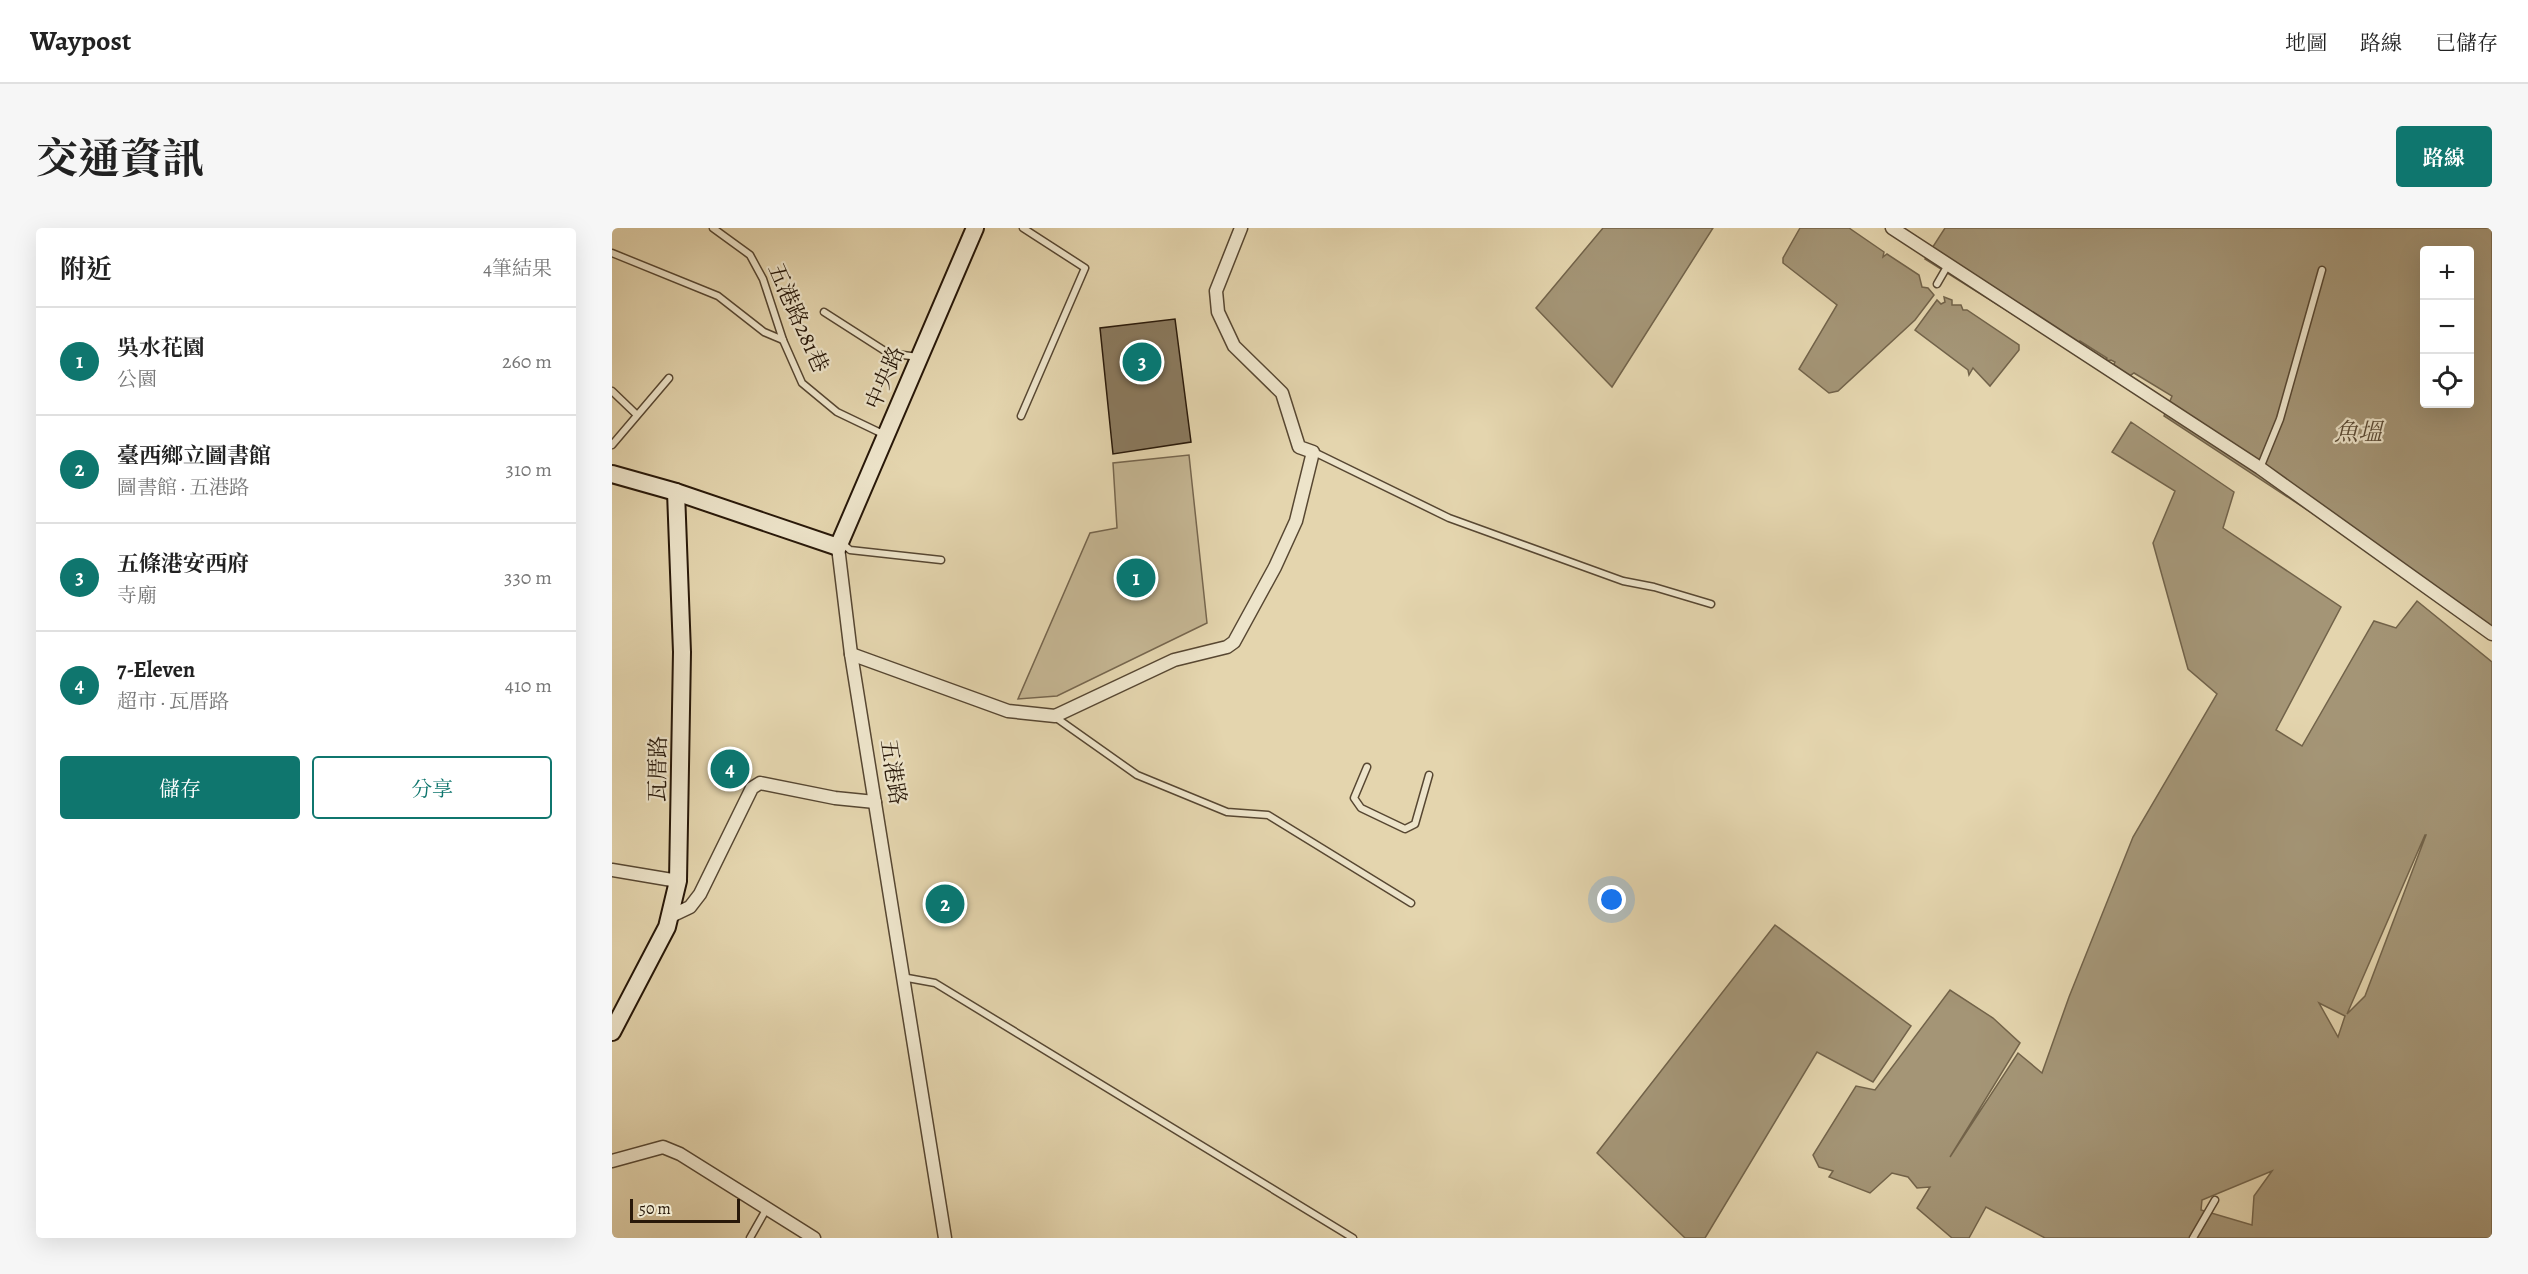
<!DOCTYPE html>
<html lang="zh-TW">
<head>
<meta charset="utf-8">
<style>
  body { margin:0; font-family:Alegreya,"Noto Serif TC",serif; background:#f6f6f6; color:#222 }
  .controls { position:absolute; right:18px; top:18px; display:grid; overflow:hidden; border-radius:6px; box-shadow:0 6px 24px #0002 }
  .controls button { width:54px; height:54px; display:grid; place-items:center; padding:0; border:0; border-bottom:2px solid #e0e0e0; background:#fff; color:#222; font:30px sans-serif }
  .scale { position:absolute; left:18px; bottom:15px; width:110px; box-sizing:border-box; padding-left:6px; border:3px solid #281809; border-top:0; font-size:16px; line-height:21px; white-space:nowrap; color:#281809; -webkit-text-stroke:4px #ede4ca; paint-order:stroke }
  .you { position:absolute; left:1000px; top:672px; width:21px; height:21px; margin:-15px; border:4px solid #fff; border-radius:50%; background:#1a73e8; box-shadow:0 0 0 9px #1a73e833 }
  .badge { display:grid; place-items:center; width:39px; height:39px; border-radius:50%; background:#0f766e; color:#fff; font-size:20px; font-weight:700 }
  .pin { position:absolute; translate:-50% -50%; border:3px solid #fff; box-shadow:0 2px 6px #0006 }
  .list { margin:0; padding:0; list-style:none }
  h2 { display:flex; justify-content:space-between; align-items:center; height:78px; margin:0; padding:0 24px; font-size:26px }
  h2 small { font-size:20px; font-weight:400; color:#767676 }
  .list li { display:grid; grid-template-columns:39px 1fr auto; gap:18px; align-items:center; box-sizing:border-box; height:108px; padding:0 24px; border-top:2px solid #e0e0e0 }
  .list b { display:block; font-size:22px; white-space:nowrap }
  .list p { margin:0; font-size:20px; white-space:nowrap; color:#767676 }
  .list em { font-size:20px; font-style:normal; color:#767676 }
  .actions { display:flex; gap:12px; padding:18px 24px }
  .actions a { flex:1; padding:14px 0; border:2px solid #0f766e; border-radius:6px; text-align:center; font-size:21px; color:#0f766e }
  .actions .main { background:#0f766e; color:#fff }
  .icon { flex:none; width:33px; height:33px; fill:none; stroke:currentColor; stroke-width:2; stroke-linecap:round; stroke-linejoin:round }
  .map { position:relative; flex:none; width:1880px; height:1010px; overflow:hidden; border-radius:6px }
  header { display:flex; align-items:center; gap:36px; box-sizing:border-box; height:84px; padding:0 30px; background:#fff; border-bottom:2px solid #e0e0e0 }
  header strong { font-size:28px }
  nav { display:flex; gap:33px; margin-inline-start:auto; font-size:21px }
  .intro { display:flex; align-items:center; justify-content:space-between; box-sizing:border-box; height:144px; padding:0 36px }
  h1 { margin:0; font-size:42px }
  .button { padding:15px 27px; border-radius:6px; background:#0f766e; color:#fff; font-size:21px; font-weight:700 }
  main { display:flex; gap:36px; padding:0 36px }
  aside { flex:1; background:#fff; border-radius:6px; box-shadow:0 6px 24px #0002 }
  .map>svg:first-child { display:block }
  .green { fill:#c4b592; stroke:#76664e; stroke-width:1.5 }
  .water { fill:#a49576; stroke:#72634a; stroke-width:1.5; fill-rule:evenodd }
  .building { fill:#8a7a5f; stroke:#281809; stroke-width:1.5 }
  .lines { fill:none; stroke-linecap:round; stroke-linejoin:round }
  .lane-casing { stroke:#574732; stroke-width:9 }
  .street-casing { stroke:#574732; stroke-width:15 }
  .secondary-casing { stroke:#281809; stroke-width:20 }
  .lane { stroke:#ede4ca; stroke-width:6 }
  .street { stroke:#ede4ca; stroke-width:12 }
  .secondary { stroke:#ede4ca; stroke-width:16 }
  .labels { text-anchor:middle; dominant-baseline:central; stroke-width:4.5; stroke-linejoin:round; paint-order:stroke }
  .street-label { font-size:22px; fill:#281809; stroke:#ede4ca }
  .water-label { font-size:24px; font-style:italic; fill:#5a4a35; stroke:#ede4ca }
</style>
</head>
<body>
<header>
<strong>Waypost</strong>
<nav><a>地圖</a><a>路線</a><a>已儲存</a></nav>
</header>
<div class="intro"><h1>交通資訊</h1><a class="button">路線</a></div>
<main>
<aside>
<h2>附近<small>4筆結果</small></h2>
<ul class="list">
<li><span class="badge">1</span><div><b>吳水花園</b><p>公園</p></div><em>260 m</em></li>
<li><span class="badge">2</span><div><b>臺西鄉立圖書館</b><p>圖書館 · 五港路</p></div><em>310 m</em></li>
<li><span class="badge">3</span><div><b>五條港安西府</b><p>寺廟</p></div><em>330 m</em></li>
<li><span class="badge">4</span><div><b>7-Eleven</b><p>超市 · 瓦厝路</p></div><em>410 m</em></li>
</ul>
<div class="actions"><a class="main">儲存</a><a>分享</a></div>
</aside>
<div class="map">
<svg width="1880" height="1010" viewBox="0 0 1880 1010">
  <rect width="100%" height="100%" fill="#e4d5ae"/>
  <filter id="stains"><feTurbulence type="fractalNoise" baseFrequency=".00333" numOctaves="4"/><feColorMatrix values="0 0 0 0 .2 0 0 0 0 .09 0 0 0 0 .02 0 0 0 .5 -.17"/></filter>
  <radialGradient id="worn" r=".72"><stop offset=".6" stop-color="#630" stop-opacity="0"/><stop offset="1" stop-color="#630" stop-opacity=".3"/></radialGradient>
  <path class="green" d="M 577,227 L 595,395 L 445,468 L 406,471 L 478,305 L 505,300 L 501,235 Z"/>
  <g class="water">
    <path d="M 991,0 L 1101,0 L 1000,159 L 924,80 Z"/>
    <path d="M 1188,0 L 1237,0 L 1272,24 L 1271,29 L 1275,26 L 1307,47 L 1310,59 L 1316,60 L 1322,67 L 1303,92 L 1226,163 L 1217,165 L 1187,141 L 1225,77 L 1171,35 L 1171,30 Z"/>
    <path d="M 1333,0 L 1880,0 L 1880,403 L 1552,188 L 1560,168 L 1522,145 L 1516,149 L 1501,138 L 1503,134 L 1499,132 L 1494,133 L 1495,130 L 1468,113 L 1459,123 L 1313,31 ZM 1812,22 L 1858,22 L 1858,176 L 1812,176 Z"/>
    <path d="M 1332,69 L 1340,72 L 1340,77 L 1349,77 L 1351,82 L 1355,82 L 1407,117 L 1407,122 L 1378,158 L 1361,140 L 1357,147 L 1356,142 L 1303,102 L 1325,72 L 1329,76 L 1333,74 Z"/>
    <path d="M 1519,194 L 1622,264 L 1611,300 L 1729,379 L 1664,502 L 1690,518 L 1762,393 L 1784,400 L 1805,373 L 1880,434 L 1880,1010 L 1433,1010 L 1374,979 L 1357,1010 L 1340,1010 L 1305,980 L 1318,959 L 1305,960 L 1296,949 L 1280,945 L 1258,965 L 1217,949 L 1221,943 L 1207,939 L 1201,927 L 1244,858 L 1263,862 L 1338,762 L 1381,790 L 1408,815 L 1338,929 L 1406,825 L 1430,845 L 1457,769 L 1521,609 L 1605,466 L 1576,441 L 1541,315 L 1563,263 L 1500,224 ZM 1814,607 L 1753,768 L 1735,786 L 1813,607 ZM 1707,775 L 1733,788 L 1726,809 ZM 1660,943 L 1642,968 L 1640,997 L 1589,982 L 1590,972 Z"/>
    <path d="M 1163,697 L 1299,798 L 1261,854 L 1205,824 L 1093,1010 L 1073,1010 L 985,925 Z"/>
  </g>
  <path class="building" d="M 563,91 L 579,214 L 501,226 L 488,100 Z"/>
  <g class="lines">
    <defs>
      <g id="lane">
        <path d="M 101,0 L 138,27 L 151,51 L 171,112 L 190,155 L 225,184 L 273,207"/>
        <path d="M 0,25 L 106,68 L 152,104 L 171,112"/>
        <path d="M 1325,56 L 1336,37"/>
        <path d="M 212,84 L 276,125 L 306,129"/>
        <path d="M 0,163 L 25,187"/>
        <path d="M 409,188 L 473,40 L 411,0"/>
        <path d="M 0,217 L 57,150"/>
        <path d="M 702,224 L 837,290 L 1011,353 L 1042,359 L 1099,376"/>
        <path d="M 1648,240 L 1668,191 L 1710,42"/>
        <path d="M 229,314 L 238,322 L 329,332"/>
        <path d="M 443,489 L 525,547 L 615,584 L 656,587 L 799,675"/>
        <path d="M 755,539 L 742,570 L 749,580 L 793,601 L 803,596 L 817,547"/>
        <path d="M 290,749 L 323,755 L 741,1010"/>
        <path d="M 138,1010 L 155,980"/>
        <path d="M 1581,1010 L 1603,972"/>
      </g>
      <g id="street">
        <path d="M 1280,0 L 1648,240 L 1880,406"/>
        <path d="M 226,319 L 239,426 L 333,1010"/>
        <path d="M 239,426 L 396,483 L 443,488 L 562,432 L 615,419 L 622,414 L 663,339 L 684,293 L 701,224 L 687,219 L 670,165 L 622,118 L 606,84 L 604,63 L 629,0"/>
        <path d="M 0,642 L 66,653"/>
        <path d="M 57,689 L 78,679 L 88,666 L 140,560 L 148,555 L 223,570 L 263,574"/>
        <path d="M 0,933 L 51,919 L 68,926 L 202,1010"/>
      </g>
      <g id="secondary">
        <path d="M 0,246 L 64,264 L 226,319 L 363,0"/>
        <path d="M 0,804 L 55,699 L 66,653 L 70,424 L 64,264"/>
      </g>
    </defs>
    <use href="#lane" class="lane-casing"/>
    <use href="#street" class="street-casing"/>
    <use href="#secondary" class="secondary-casing"/>
    <use href="#lane" class="lane"/>
    <use href="#street" class="street"/>
    <use href="#secondary" class="secondary"/>
  </g>
  <g class="labels">
    <g class="street-label">
      <text transform="translate(186 90) rotate(66)">五港路281巷</text>
      <text transform="translate(273 150) rotate(-67)">中央路</text>
      <text transform="translate(46 541) rotate(-89)">瓦厝路</text>
      <text transform="translate(281 544) rotate(81)">五港路</text>
    </g>
    <g class="water-label">
      <text x="1746" y="204">魚塭</text>
    </g>
  </g>
  <rect width="100%" height="100%" filter="url(#stains)"/>
  <rect width="100%" height="100%" fill="url(#worn)"/>
</svg>
<div class="controls">
<button>+</button>
<button>−</button>
<button><svg class="icon" aria-label="locate" viewBox="0 0 24 24"><circle cx="12" cy="12" r="6"/><path d="M12 2v4M12 18v4M2 12h4M18 12h4"/></svg></button>
</div>
<div class="scale">50 m</div>
<div class="you"></div>
<div class="pin badge" style="left:524px;top:350px">1</div>
<div class="pin badge" style="left:333px;top:676px">2</div>
<div class="pin badge" style="left:530px;top:134px">3</div>
<div class="pin badge" style="left:118px;top:541px">4</div>
</div>
</main>
</body>
</html>
